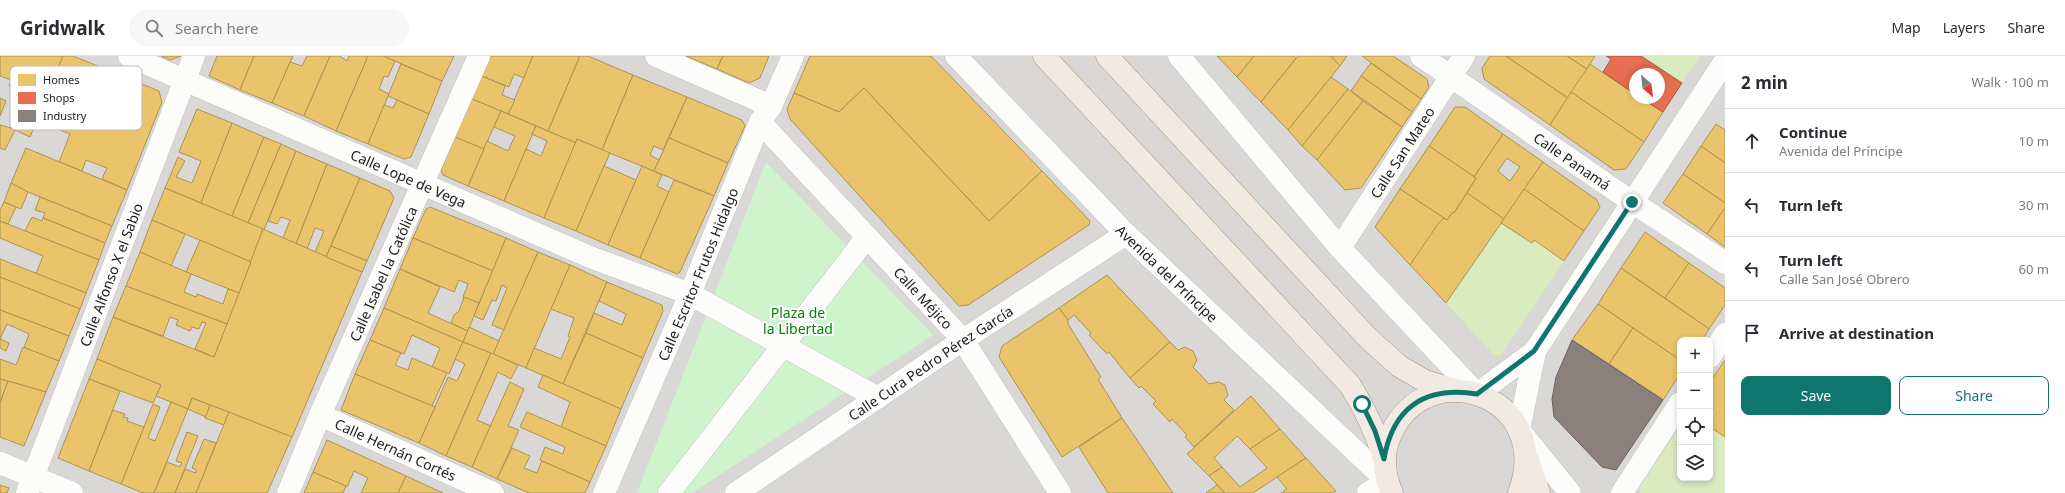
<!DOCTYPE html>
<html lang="en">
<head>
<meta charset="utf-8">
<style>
  body { margin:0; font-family:"Noto Sans",sans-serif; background:#f7f7f7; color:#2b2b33 }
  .controls { position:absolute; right:12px; bottom:12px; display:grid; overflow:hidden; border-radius:8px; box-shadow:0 2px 6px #0003 }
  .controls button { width:36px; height:36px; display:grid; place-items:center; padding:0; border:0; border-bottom:1px solid #e1e1e2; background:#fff; color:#2b2b33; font:20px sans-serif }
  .compass { position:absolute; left:1629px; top:12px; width:36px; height:36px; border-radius:50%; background:#fff; box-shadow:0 2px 6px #0003; rotate:152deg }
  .stop { position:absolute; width:12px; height:12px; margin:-9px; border:3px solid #0f766e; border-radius:50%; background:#fff }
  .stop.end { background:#0f766e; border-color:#fff; box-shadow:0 1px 4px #0008 }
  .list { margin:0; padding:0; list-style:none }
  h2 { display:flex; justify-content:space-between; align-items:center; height:52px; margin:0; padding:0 16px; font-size:17px }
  h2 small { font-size:13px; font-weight:400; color:#7c7c81 }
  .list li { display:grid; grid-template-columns:26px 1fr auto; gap:12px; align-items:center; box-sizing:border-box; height:64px; padding:0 16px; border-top:1px solid #e1e1e2 }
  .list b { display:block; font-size:15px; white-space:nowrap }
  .list p { margin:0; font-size:13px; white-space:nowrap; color:#7c7c81 }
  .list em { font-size:13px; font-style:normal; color:#7c7c81 }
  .actions { display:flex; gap:8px; padding:12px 16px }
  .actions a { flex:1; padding:9px 0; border:1px solid #0f766e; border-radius:8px; text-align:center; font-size:14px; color:#0f766e }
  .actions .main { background:#0f766e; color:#fff }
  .icon { flex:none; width:22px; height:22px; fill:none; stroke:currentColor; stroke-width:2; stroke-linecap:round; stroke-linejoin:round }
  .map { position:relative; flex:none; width:1725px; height:437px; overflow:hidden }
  header { display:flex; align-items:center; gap:24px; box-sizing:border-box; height:56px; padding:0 20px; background:#fff; border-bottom:1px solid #e1e1e2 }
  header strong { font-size:19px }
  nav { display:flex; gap:22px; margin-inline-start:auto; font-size:14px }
  .search { width:280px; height:36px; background:#f7f7f7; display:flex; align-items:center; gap:10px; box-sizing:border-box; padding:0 14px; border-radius:22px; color:#7c7c81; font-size:15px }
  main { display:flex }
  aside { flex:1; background:#fff }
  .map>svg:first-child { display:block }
  .residential { fill:#dad8d6; fill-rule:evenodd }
  .grass { fill:#d9ebbf }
  .park { fill:#cff4cd }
  .homes { fill:#e9c46a; stroke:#ac9253; fill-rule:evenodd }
  .shops { fill:#e76f51; stroke:#aa5641 }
  .industry { fill:#8a817c; stroke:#69635f }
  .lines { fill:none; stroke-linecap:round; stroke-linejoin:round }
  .street-casing { stroke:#c4c2c0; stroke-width:23 }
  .primary-casing { stroke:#a19581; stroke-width:23 }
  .street { stroke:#fcfcfb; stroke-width:22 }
  .primary { stroke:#f0eae3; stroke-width:22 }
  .route { stroke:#0f766e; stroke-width:5 }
  .labels { text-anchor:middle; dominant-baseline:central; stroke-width:4; stroke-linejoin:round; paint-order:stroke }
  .street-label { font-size:14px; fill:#1c1c1c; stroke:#fff }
  .park-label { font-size:14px; fill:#018307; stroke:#fff }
  .key { fill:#fff; stroke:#bbb; stroke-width:1 }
  .key-label { font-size:11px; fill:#1c1c1c }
</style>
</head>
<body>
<header>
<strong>Gridwalk</strong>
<div class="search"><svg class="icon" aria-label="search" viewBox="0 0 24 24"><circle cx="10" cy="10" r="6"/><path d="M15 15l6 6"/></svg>Search here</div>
<nav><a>Map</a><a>Layers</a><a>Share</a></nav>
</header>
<main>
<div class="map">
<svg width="1725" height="437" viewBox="0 0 1725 437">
  <rect width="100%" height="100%" fill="#ece8e4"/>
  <path class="residential" d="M 0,0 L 1725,0 L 1725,437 L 0,437 ZM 1635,18 L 1659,18 L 1659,42 L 1635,42 ZM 1680,284 L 1710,284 L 1710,422 L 1680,422 Z"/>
  <g class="grass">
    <path d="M 1641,0 L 1700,0 L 1682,27 Z"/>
    <path d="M 1501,167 L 1531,187 L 1534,184 L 1564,205 L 1501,299 L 1494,299 L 1446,247 Z"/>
    <path d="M 1680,371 L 1680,422 L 1710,422 L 1710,371 L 1725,381 L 1725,437 L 1641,437 L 1638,433 Z"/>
  </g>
  <path class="park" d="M 766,106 L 933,279 L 692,437 L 637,437 Z"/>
  <g class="homes">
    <path d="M 0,0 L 63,0 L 45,44 L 32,39 L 33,34 L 27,31 L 25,36 L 9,30 L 11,24 L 0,20 Z"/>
    <path d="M 63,0 L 73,0 L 159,35 L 162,46 L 127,134 L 102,123 L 107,112 L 86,104 L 82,115 L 59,106 L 70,78 L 37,65 L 44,47 L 61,54 L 66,39 L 50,31 Z"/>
    <path d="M 161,0 L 181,0 L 170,4 Z"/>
    <path d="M 217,0 L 254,0 L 240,34 L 209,20 Z"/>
    <path d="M 254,0 L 293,0 L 272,47 L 240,34 Z"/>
    <path d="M 307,0 L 330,0 L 304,60 L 272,47 L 290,6 L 302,10 Z"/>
    <path d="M 330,0 L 340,0 L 347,5 L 349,0 L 368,0 L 336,75 L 304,60 Z"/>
    <path d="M 368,0 L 383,0 L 395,5 L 388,21 L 384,20 L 379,33 L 389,38 L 368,88 L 336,75 Z"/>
    <path d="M 383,0 L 454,0 L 442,25 Z"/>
    <path d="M 491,0 L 533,0 L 524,22 L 514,18 L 509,31 L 482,20 Z"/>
    <path d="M 533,0 L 580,0 L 548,75 L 508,58 Z"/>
    <path d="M 580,0 L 588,0 L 633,19 L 602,94 L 577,83 L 576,87 L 548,75 Z"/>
    <path d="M 686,0 L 723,0 L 717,13 Z"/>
    <path d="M 723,0 L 769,0 L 760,22 L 749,27 L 717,13 Z"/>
    <path d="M 810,0 L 931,0 L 1042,115 L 989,165 L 864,32 L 839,56 L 794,37 Z"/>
    <path d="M 1217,0 L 1254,0 L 1237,21 Z"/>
    <path d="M 1254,0 L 1294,0 L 1296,2 L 1261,46 L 1237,21 Z"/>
    <path d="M 1298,0 L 1331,0 L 1340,10 L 1288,74 L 1261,46 Z"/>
    <path d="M 1331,0 L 1347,0 L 1340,10 Z"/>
    <path d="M 1362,0 L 1393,0 L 1427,23 L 1429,31 L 1421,43 Z"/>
    <path d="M 1490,0 L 1506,0 L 1568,42 L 1550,69 L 1484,23 L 1482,12 Z"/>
    <path d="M 1506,0 L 1567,0 L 1587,13 L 1568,42 Z"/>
    <path d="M 1567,0 L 1595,0 L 1587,13 Z"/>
    <path d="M 1371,7 L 1421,43 L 1412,56 L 1361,20 Z"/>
    <path d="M 401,8 L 442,25 L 429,58 L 388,40 Z"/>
    <path d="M 1590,8 L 1635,38 L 1635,42 L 1641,42 L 1663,56 L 1644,86 L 1571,36 Z"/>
    <path d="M 633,19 L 687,41 L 663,94 L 654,90 L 650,99 L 659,104 L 654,115 L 602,94 Z"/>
    <path d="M 482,20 L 505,30 L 502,39 L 515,44 L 508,58 L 472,43 Z"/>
    <path d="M 1361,20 L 1412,56 L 1402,71 L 1351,35 Z"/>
    <path d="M 1331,21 L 1348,33 L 1302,90 L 1288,74 Z"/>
    <path d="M 864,32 L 989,165 L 1042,115 L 1090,165 L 1089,169 L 968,249 L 959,250 L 790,63 L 787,53 L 794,37 L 839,56 Z"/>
    <path d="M 1348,33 L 1363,45 L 1317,104 L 1302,90 Z"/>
    <path d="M 1571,36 L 1644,86 L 1626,113 L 1614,114 L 1550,69 Z"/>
    <path d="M 687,41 L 742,64 L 745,70 L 728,107 L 669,82 Z"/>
    <path d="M 0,42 L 6,45 L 0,60 Z"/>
    <path d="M 472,43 L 501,55 L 484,93 L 455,81 Z"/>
    <path d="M 397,44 L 429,58 L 411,101 L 404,103 L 368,88 L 384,49 L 393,52 Z"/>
    <path d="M 1363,45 L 1402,71 L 1361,132 L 1345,134 L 1317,104 Z"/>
    <path d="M 1455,51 L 1465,51 L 1503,78 L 1474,121 L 1429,90 Z"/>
    <path d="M 197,53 L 232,67 L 201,147 L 165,132 L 178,101 L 185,105 L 176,121 L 192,127 L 201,105 L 179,96 Z"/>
    <path d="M 501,55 L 536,70 L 504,145 L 468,130 L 487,85 L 508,95 L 515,80 L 494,71 Z"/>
    <path d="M 19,62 L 35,69 L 30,81 L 15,74 L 5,94 L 0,92 L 0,69 L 14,73 Z"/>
    <path d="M 232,67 L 264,81 L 232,160 L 201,147 Z"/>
    <path d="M 1716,68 L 1725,74 L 1725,107 L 1701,90 Z"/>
    <path d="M 536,70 L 576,87 L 544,162 L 504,145 L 526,93 L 541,100 L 547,85 L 532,78 Z"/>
    <path d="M 1503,78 L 1543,106 L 1504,163 L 1467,137 L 1476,122 L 1474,121 ZM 1507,102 L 1520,111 L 1510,125 L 1498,115 Z"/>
    <path d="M 264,81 L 281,88 L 248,167 L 232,160 Z"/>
    <path d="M 455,81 L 484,93 L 468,130 L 443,119 L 441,114 Z"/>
    <path d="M 669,82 L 728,107 L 714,140 L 654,115 Z"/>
    <path d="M 577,83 L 610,97 L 576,175 L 544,162 Z"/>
    <path d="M 281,88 L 296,95 L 264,174 L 248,167 Z"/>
    <path d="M 1429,90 L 1476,122 L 1454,157 L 1453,156 L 1447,164 L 1400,133 Z"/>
    <path d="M 1701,90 L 1725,107 L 1725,147 L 1683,118 Z"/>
    <path d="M 26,92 L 127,134 L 112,170 L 28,136 L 11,127 Z"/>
    <path d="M 296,95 L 327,108 L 296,188 L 283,182 L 290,164 L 281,161 L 277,168 L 268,165 Z"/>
    <path d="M 1543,106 L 1597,144 L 1600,151 L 1584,175 L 1524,133 Z"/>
    <path d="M 327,108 L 360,122 L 326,201 L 315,196 L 324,175 L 315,172 L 307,193 L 296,188 Z"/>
    <path d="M 604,110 L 636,124 L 608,189 L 576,175 Z"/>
    <path d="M 642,110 L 662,119 L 657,130 L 669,136 L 640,202 L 608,189 Z"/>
    <path d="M 1683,118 L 1725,147 L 1725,152 L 1707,178 L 1663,147 Z"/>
    <path d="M 360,122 L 390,135 L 394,142 L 367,205 L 331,190 Z"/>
    <path d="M 674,124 L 714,140 L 680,216 L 677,218 L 640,202 Z"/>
    <path d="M 11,127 L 28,136 L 21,153 L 4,146 Z"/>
    <path d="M 165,132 L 263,173 L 251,206 L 152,164 Z"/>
    <path d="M 1400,133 L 1444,162 L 1410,209 L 1375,171 Z"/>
    <path d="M 1524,133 L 1584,175 L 1564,205 L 1534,184 L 1532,187 L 1501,167 Z"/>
    <path d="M 1467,137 L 1504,163 L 1446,247 L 1410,209 L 1438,168 L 1444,162 L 1447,164 L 1453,156 L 1454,157 Z"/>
    <path d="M 40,141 L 112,170 L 105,187 L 43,162 L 45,157 L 35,154 Z"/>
    <path d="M 4,146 L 16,151 L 8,168 L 0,165 L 0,154 Z"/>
    <path d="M 430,151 L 506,182 L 493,215 L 413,182 L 426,153 Z"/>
    <path d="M 1725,152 L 1725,191 L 1707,178 Z"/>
    <path d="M 32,161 L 42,165 L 43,162 L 105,187 L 99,204 L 25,175 Z"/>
    <path d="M 152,164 L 185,178 L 171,210 L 140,196 Z"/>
    <path d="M 0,165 L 99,204 L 86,237 L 36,218 L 43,200 L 0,182 Z"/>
    <path d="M 263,173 L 362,216 L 292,381 L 192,342 L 188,353 L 171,346 L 156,340 L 161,329 L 97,303 L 113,261 L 214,301 Z"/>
    <path d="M 1645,176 L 1689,207 L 1665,242 L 1621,212 Z"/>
    <path d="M 413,182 L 493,215 L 479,247 L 463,241 L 468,228 L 459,224 L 454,236 L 400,213 Z"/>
    <path d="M 506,182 L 538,196 L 504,274 L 492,269 L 507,232 L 502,229 L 496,245 L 492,244 L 483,264 L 474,260 Z"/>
    <path d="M 200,184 L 251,206 L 239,237 L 186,216 Z"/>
    <path d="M 331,190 L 367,205 L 362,216 L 326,201 Z"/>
    <path d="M 140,196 L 191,218 L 184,236 L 196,241 L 197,238 L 223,248 L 228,233 L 239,237 L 227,268 L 126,230 Z"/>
    <path d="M 538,196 L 570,209 L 526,312 L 493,298 Z"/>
    <path d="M 0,203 L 86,237 L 80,253 L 0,221 Z"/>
    <path d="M 1689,207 L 1725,232 L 1725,249 L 1709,273 L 1665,242 Z"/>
    <path d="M 570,209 L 607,226 L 563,328 L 526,312 L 534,292 L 561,303 L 570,281 L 568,280 L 574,262 L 551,253 Z"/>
    <path d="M 1621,212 L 1709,273 L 1702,284 L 1680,284 L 1680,304 L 1598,248 Z"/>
    <path d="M 400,213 L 440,231 L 428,257 L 468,275 L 463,286 L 384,252 Z"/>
    <path d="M 1107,219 L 1170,286 L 1130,322 L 1109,296 L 1107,298 L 1089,279 L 1091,277 L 1074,259 L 1068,264 L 1059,252 Z"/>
    <path d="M 0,221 L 80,253 L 69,280 L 0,254 Z"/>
    <path d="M 607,226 L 662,249 L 663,255 L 643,302 L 586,277 L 594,257 L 622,269 L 626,258 L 599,245 Z"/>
    <path d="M 126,230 L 227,268 L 214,301 L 195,293 L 206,267 L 202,266 L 199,273 L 192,271 L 190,275 L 176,269 L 178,264 L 170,261 L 163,280 L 113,261 Z"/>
    <path d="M 464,241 L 479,247 L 468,275 L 451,267 L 454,259 L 459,255 Z"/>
    <path d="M 1598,248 L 1633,272 L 1609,308 L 1572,284 Z"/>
    <path d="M 384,252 L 463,286 L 449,318 L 432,311 L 440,292 L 412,279 L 404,298 L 370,284 Z"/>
    <path d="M 1059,252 L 1068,264 L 1068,268 L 1101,321 L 1098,323 L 1122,362 L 1062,401 L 999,301 L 1002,290 Z"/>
    <path d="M 0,254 L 69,280 L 59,305 L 24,292 L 29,278 L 7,268 L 0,283 Z"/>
    <path d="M 469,271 L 499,285 L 493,298 L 463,286 Z"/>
    <path d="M 1633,272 L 1680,304 L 1680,318 L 1663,344 L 1609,308 Z"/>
    <path d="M 586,277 L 643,302 L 621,353 L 563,328 Z"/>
    <path d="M 0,283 L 9,287 L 6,295 L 0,292 Z"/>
    <path d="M 370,284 L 401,297 L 395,309 L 408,314 L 412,302 L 447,317 L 432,350 L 355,318 Z"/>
    <path d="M 463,286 L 491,297 L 446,400 L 419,387 L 448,321 L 457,325 L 465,308 L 455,303 Z"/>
    <path d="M 1170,286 L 1178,294 L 1185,291 L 1193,295 L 1197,304 L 1193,311 L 1209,328 L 1219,326 L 1225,329 L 1228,339 L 1224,344 L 1234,354 L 1194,391 L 1185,381 L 1187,379 L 1172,363 L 1170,366 L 1153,348 L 1156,345 L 1141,330 L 1139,332 L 1130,322 Z"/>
    <path d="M 23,291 L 59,305 L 46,336 L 0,323 L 0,303 L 16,309 Z"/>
    <path d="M 491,297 L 518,309 L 511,323 L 498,316 L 477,364 L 491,370 L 472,411 L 446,400 Z"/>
    <path d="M 97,303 L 161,329 L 153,347 L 89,323 Z"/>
    <path d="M 1725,304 L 1725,381 L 1710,371 L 1710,326 Z"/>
    <path d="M 355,318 L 435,351 L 419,387 L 341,354 Z"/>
    <path d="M 543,319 L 621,353 L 606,390 L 561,371 L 570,346 L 538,331 Z"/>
    <path d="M 0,323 L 8,325 L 0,347 Z"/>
    <path d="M 89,323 L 120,335 L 89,415 L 58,402 Z"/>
    <path d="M 8,325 L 46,336 L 24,390 L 0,381 L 0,347 Z"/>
    <path d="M 510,326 L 524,333 L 508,370 L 519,374 L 497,423 L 472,411 Z"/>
    <path d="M 1251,340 L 1280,373 L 1250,393 L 1237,380 L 1214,402 L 1222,411 L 1209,420 L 1187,398 Z"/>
    <path d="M 192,342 L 210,349 L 206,361 L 188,353 Z"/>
    <path d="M 171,346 L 188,353 L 154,437 L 143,437 L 121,428 L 153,348 L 160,351 L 148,382 L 155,385 Z"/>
    <path d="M 210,349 L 229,356 L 224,369 L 205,362 Z"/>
    <path d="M 113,354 L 125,358 L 123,361 L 128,362 L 127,365 L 144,371 L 121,428 L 89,415 Z"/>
    <path d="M 229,356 L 292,381 L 267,437 L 196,437 Z"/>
    <path d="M 527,356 L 606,390 L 590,426 L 540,404 L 545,391 L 563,398 L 565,391 L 520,371 Z"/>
    <path d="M 1122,362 L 1173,437 L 1108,437 L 1079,391 Z"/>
    <path d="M 1280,373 L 1306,402 L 1253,437 L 1225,437 L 1209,420 L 1222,411 L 1240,431 L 1267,412 L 1250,393 Z"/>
    <path d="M 187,376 L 198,380 L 175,437 L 154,437 L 167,406 L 180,411 L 182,407 L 176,405 Z"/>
    <path d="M 204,383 L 216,387 L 196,437 L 175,437 L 185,413 L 196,417 L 196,414 L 192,412 Z"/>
    <path d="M 327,384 L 406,420 L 398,437 L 361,437 L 368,422 L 354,415 L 347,431 L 313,416 Z"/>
    <path d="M 512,392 L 530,400 L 524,412 L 537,417 L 542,405 L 590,426 L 585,437 L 529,437 L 497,423 Z"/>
    <path d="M 1306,402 L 1336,435 L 1332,437 L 1281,437 L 1287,433 L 1277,421 Z"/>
    <path d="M 313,416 L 346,430 L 343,437 L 304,437 Z"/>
    <path d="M 406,420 L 443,437 L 398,437 Z"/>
    <path d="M 0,429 L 9,432 L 7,437 L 0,437 Z"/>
    <path d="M 1217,429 L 1225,437 L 1206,437 Z"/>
  </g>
  <path class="shops" d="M 1606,0 L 1641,0 L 1682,27 L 1663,56 L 1641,42 L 1659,42 L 1659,18 L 1635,18 L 1635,38 L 1603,16 L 1611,3 Z"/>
  <path class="industry" d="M 1572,284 L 1663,344 L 1616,414 L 1602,411 L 1554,361 L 1552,343 L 1556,321 Z"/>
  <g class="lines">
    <defs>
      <g id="street">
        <path id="s1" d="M 129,0 L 590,201 L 690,238 L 878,342"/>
        <path d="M 656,0 L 771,50"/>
        <path id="s2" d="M 956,0 L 1126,178 L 1387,425 L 1368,437"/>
        <path d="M 1179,0 L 1340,192 L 1477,338 L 1535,295 L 1725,5"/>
        <path id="s3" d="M 1421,0 L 1632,146 L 1725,207"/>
        <path id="s4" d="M 760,66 L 963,284 L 1060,437"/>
        <path id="s5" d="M 1340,192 L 1464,0"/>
        <path d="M 1535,295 L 1519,374 L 1570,437"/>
        <path d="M 1710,301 L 1725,278"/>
        <path id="s6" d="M 320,359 L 493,437"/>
        <path d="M 0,407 L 72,437"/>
        <path id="s7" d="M 27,437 L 194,0"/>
        <path id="s8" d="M 288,437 L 320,359 L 479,0"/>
        <path id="s9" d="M 604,437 L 690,238 L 760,66 L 771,50 L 793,0"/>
        <path d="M 669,437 L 867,181"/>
        <path id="s10" d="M 736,437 L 963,284 L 1126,178"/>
        <path d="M 1622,437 L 1680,347"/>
      </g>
      <g id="primary">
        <path d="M 1044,0 L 1350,329 C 1365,353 1376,376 1384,403"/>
        <path d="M 1107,0 L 1367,281 L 1399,310 L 1425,325 L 1458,335"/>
        <path d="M 1528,404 L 1539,437"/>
        <path d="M 1392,437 C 1384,418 1382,397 1391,378 C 1428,296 1555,340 1519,437"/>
      </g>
    </defs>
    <use href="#street" class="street-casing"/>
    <use href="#primary" class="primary-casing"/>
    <use href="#street" class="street"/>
    <use href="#primary" class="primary"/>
  </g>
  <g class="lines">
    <path class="route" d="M 1362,348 L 1375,375 L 1384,403 C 1393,351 1425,330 1477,338 L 1534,295 L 1632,146"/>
  </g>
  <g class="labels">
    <g class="street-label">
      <text stroke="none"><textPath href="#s5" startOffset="114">Calle San Mateo</textPath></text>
      <text stroke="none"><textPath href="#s3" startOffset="184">Calle Panamá</textPath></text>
      <text stroke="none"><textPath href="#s1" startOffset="305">Calle Lope de Vega</textPath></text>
      <text stroke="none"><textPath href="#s2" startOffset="303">Avenida del Príncipe</textPath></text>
      <text stroke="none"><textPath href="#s7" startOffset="234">Calle Alfonso X el Sabio</textPath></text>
      <text stroke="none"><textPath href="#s8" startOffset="239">Calle Isabel la Católica</textPath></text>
      <text stroke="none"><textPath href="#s9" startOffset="238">Calle Escritor Frutos Hidalgo</textPath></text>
      <text stroke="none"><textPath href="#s4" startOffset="240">Calle Méjico</textPath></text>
      <text stroke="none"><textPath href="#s10" startOffset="234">Calle Cura Pedro Pérez García</textPath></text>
      <text stroke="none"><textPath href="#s6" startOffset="83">Calle Hernán Cortés</textPath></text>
    </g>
    <g class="park-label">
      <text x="798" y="256">Plaza de<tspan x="798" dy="16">la Libertad</tspan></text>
    </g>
  </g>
  <rect x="10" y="10" width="132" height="64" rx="6" class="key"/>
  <rect x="18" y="18" width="18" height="12" fill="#e9c46a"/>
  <rect x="18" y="36" width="18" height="12" fill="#e76f51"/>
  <rect x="18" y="54" width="18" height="12" fill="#8a817c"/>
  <g class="key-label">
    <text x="43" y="28">Homes</text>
    <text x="43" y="46">Shops</text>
    <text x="43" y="64">Industry</text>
  </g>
</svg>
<div class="controls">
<button>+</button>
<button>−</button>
<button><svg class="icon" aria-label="locate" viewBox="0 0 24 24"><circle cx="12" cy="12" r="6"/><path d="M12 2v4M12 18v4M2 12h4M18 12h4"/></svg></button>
<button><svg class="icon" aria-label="layers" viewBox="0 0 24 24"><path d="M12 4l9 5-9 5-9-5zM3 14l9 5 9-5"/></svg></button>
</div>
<svg class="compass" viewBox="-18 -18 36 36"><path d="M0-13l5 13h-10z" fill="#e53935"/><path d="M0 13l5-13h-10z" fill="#7c7c81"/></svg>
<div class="stop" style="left:1362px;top:348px"></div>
<div class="stop end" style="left:1632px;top:146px"></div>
</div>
<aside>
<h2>2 min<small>Walk · 100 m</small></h2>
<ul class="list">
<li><svg class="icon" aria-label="ahead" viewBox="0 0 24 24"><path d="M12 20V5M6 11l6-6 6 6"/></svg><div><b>Continue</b><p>Avenida del Príncipe</p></div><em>10 m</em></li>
<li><svg class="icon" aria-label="left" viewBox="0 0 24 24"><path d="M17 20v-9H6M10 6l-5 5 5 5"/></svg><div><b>Turn left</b></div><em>30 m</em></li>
<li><svg class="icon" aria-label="left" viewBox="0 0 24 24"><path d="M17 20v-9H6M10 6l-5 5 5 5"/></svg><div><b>Turn left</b><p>Calle San José Obrero</p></div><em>60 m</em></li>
<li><svg class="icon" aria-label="arrive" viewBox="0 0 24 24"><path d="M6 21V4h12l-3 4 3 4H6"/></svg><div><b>Arrive at destination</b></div></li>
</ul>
<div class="actions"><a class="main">Save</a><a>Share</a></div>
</aside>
</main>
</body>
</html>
